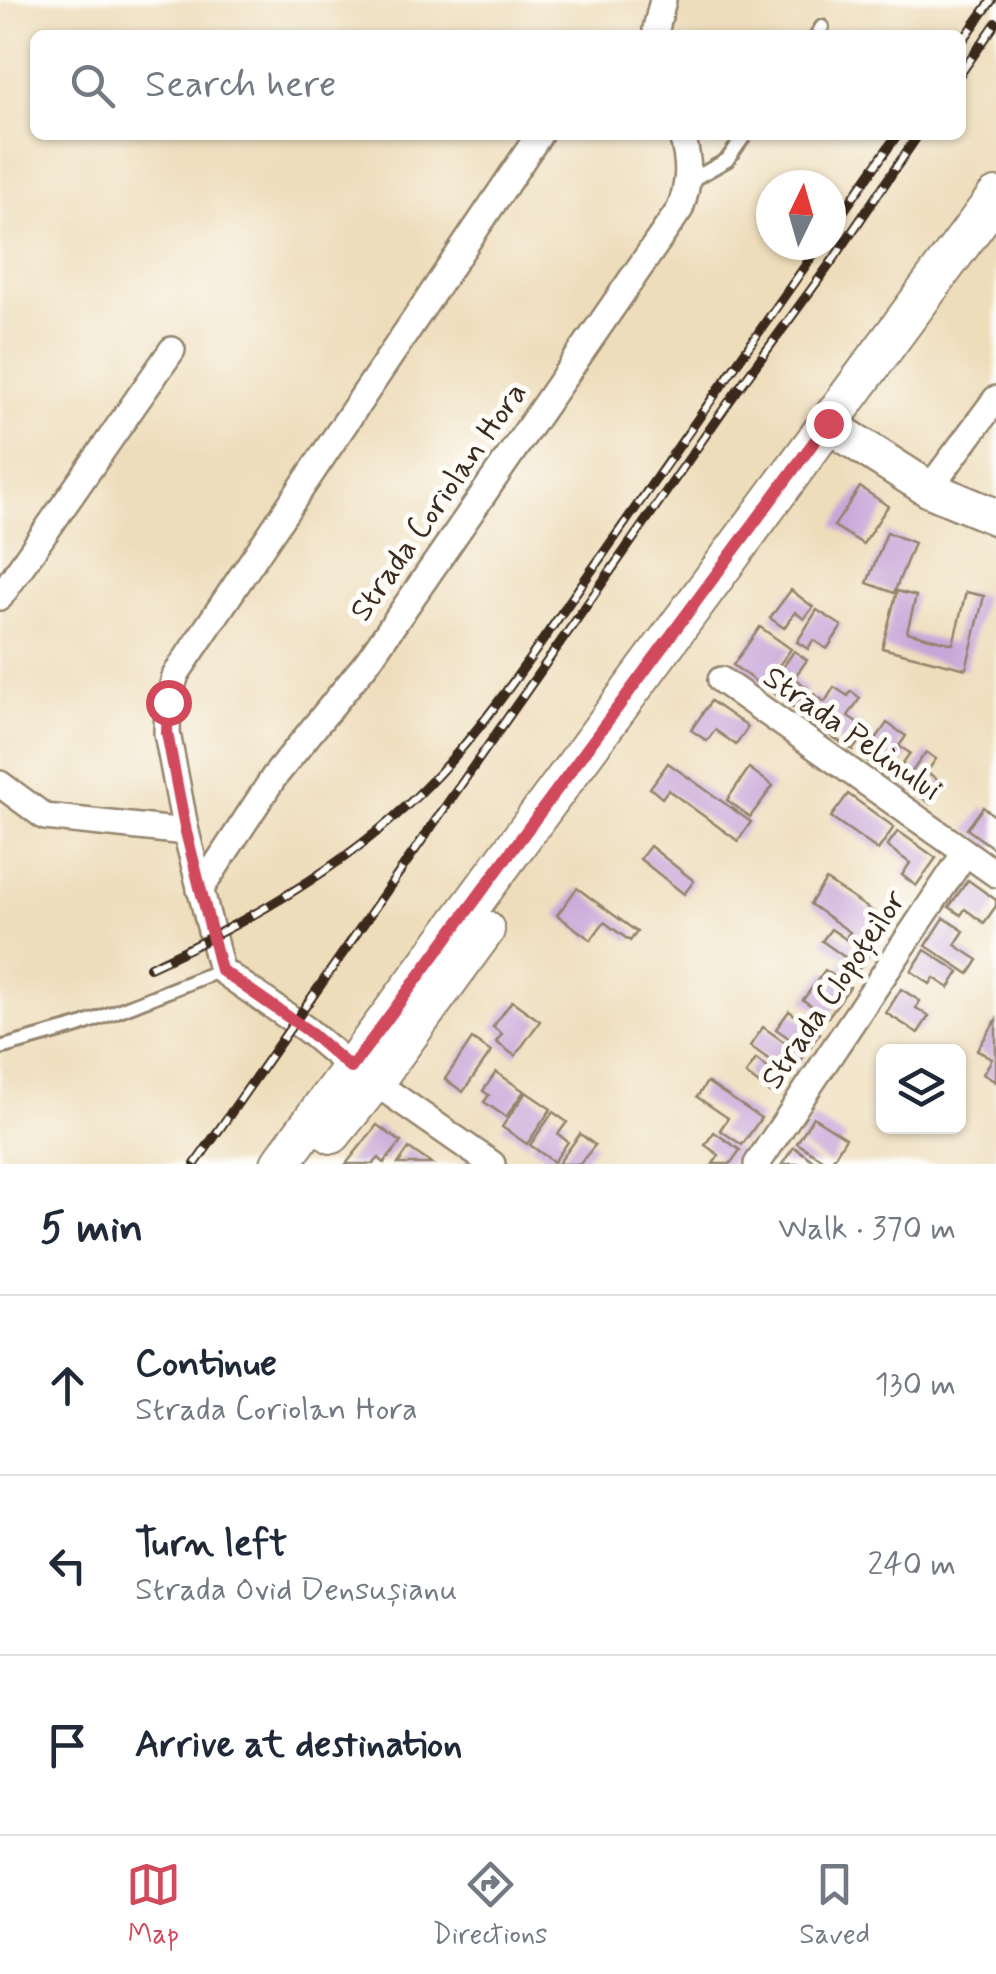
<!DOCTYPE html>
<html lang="en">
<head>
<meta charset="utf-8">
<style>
  body { margin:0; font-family:Mynerve,sans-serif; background:#f2f2f3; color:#1f2937 }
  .controls { position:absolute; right:30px; bottom:30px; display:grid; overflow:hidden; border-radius:15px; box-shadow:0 2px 8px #0004 }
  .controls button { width:90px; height:90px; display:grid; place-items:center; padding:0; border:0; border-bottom:2px solid #e0e1e3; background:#fff; color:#1f2937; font:50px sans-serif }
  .compass { position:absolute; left:756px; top:170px; width:90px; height:90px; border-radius:50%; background:#fff; box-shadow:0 2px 8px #0004; rotate:5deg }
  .stop { position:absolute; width:30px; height:30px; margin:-22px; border:8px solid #d1495b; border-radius:50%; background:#fff }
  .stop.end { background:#d1495b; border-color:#fff; box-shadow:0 2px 10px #0008 }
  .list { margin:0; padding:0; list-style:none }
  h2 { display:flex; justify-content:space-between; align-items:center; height:130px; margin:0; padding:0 40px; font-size:42px }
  h2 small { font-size:32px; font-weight:400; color:#747a83 }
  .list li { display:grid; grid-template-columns:65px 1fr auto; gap:30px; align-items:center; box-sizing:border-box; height:180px; padding:0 40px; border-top:2px solid #e0e1e3 }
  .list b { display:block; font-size:38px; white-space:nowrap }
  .list p { margin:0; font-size:32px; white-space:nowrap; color:#747a83 }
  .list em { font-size:32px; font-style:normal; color:#747a83 }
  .icon { flex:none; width:55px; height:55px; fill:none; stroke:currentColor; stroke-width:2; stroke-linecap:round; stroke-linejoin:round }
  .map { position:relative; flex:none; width:996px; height:1164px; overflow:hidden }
  .search { position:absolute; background:#fff; box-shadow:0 2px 8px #0004; left:30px; right:30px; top:30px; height:110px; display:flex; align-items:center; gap:25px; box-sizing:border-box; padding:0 35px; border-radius:15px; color:#747a83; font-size:38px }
  .sheet { height:670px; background:#fff }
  nav { display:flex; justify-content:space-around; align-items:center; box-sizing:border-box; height:140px; border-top:2px solid #e0e1e3; background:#fff; font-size:28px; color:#747a83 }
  nav a { display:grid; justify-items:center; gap:5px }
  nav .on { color:#d1495b }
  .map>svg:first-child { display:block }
  .building { fill:#c7a5d8 }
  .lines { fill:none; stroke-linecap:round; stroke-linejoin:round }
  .lane-casing { stroke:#94846c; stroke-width:18 }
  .street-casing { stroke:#94846c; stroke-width:30 }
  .secondary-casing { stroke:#94846c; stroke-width:40 }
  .primary-casing { stroke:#94846c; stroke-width:42 }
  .lane { stroke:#fff; stroke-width:12 }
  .street { stroke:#fff; stroke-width:25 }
  .secondary { stroke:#fff; stroke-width:35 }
  .primary { stroke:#fff; stroke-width:38 }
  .rail-casing { stroke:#3b2a1e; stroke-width:10 }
  .rail { stroke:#fdfcf7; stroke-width:6; stroke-dasharray:19; stroke-linecap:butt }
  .route { stroke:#d1495b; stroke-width:12 }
  .labels { text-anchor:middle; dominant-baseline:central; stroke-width:10; stroke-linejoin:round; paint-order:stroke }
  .street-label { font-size:32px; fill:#3b2a1e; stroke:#fdfcf7 }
</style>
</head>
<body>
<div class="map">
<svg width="996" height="1164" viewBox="0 0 996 1164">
  <rect width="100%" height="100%" fill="#fdfcf7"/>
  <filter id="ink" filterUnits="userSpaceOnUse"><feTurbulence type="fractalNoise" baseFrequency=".01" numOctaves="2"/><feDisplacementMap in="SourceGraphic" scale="20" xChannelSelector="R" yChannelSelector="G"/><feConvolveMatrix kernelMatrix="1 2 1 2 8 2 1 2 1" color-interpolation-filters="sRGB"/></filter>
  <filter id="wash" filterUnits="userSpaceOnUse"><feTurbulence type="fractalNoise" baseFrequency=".0048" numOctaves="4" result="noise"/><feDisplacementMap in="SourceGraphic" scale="40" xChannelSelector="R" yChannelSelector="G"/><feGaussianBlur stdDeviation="2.25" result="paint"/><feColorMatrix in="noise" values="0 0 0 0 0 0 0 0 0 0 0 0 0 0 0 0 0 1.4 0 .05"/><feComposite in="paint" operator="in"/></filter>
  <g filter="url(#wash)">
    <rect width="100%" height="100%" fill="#edb"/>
    <g id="blocks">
      <g class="building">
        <path d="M 860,487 L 888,506 L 863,544 L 834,526 Z"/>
        <path d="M 887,532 L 914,543 L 894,593 L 867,583 Z"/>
        <path d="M 791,590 L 813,607 L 804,619 L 795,612 L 784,628 L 770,618 Z"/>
        <path d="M 897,591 L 916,596 L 907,632 L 953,644 L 966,592 L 984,596 L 966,669 L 882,648 Z"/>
        <path d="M 817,610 L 842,626 L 827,649 L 813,640 L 808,649 L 797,642 Z"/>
        <path d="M 760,627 L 791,649 L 763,687 L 733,665 Z"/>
        <path d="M 794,651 L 807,660 L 794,678 L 808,688 L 794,708 L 768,689 Z"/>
        <path d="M 834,687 L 848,696 L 851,691 L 860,698 L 848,716 L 867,729 L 853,750 L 800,716 L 814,694 L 825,702 Z"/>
        <path d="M 711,701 L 748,727 L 736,745 L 715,730 L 707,741 L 691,730 Z"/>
        <path d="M 887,723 L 906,736 L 899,746 L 910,753 L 892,778 L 863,758 Z"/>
        <path d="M 926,752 L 936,759 L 927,772 L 945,785 L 931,804 L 903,784 Z"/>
        <path d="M 668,763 L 751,822 L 738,841 L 668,790 L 662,798 L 650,788 Z"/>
        <path d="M 749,768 L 773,786 L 750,817 L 727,800 Z"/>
        <path d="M 848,794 L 894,827 L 878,850 L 831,817 Z"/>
        <path d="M 983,807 L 996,817 L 996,844 L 993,848 L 967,829 Z"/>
        <path d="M 898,831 L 936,858 L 916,886 L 902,875 L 910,863 L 887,846 Z"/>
        <path d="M 650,846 L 694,881 L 684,894 L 640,859 Z"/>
        <path d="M 826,880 L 890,923 L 870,952 L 847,936 L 850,932 L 810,904 Z"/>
        <path d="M 968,880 L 996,900 L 996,906 L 984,923 L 965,909 L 961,915 L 949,907 Z"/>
        <path d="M 577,888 L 637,932 L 630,941 L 604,922 L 591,940 L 557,915 Z"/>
        <path d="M 944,918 L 964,931 L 955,945 L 978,960 L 969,974 L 926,946 Z"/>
        <path d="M 831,929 L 869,955 L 852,978 L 838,968 L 846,958 L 822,941 Z"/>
        <path d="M 925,950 L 959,972 L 949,988 L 934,978 L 930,984 L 911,971 Z"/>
        <path d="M 825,970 L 850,987 L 828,1017 L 803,1000 Z"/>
        <path d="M 901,989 L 920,1001 L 916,1008 L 929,1016 L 918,1033 L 886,1013 Z"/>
        <path d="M 512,1001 L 540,1021 L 515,1056 L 496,1042 L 502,1034 L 493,1027 Z"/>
        <path d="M 789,1011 L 820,1033 L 807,1051 L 776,1029 Z"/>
        <path d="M 996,1020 L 996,1082 L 983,1074 L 992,1059 L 977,1050 Z"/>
        <path d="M 763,1027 L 804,1056 L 791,1075 L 750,1046 Z"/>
        <path d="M 472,1039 L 491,1052 L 463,1092 L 445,1079 Z"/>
        <path d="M 756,1059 L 784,1080 L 773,1095 L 746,1074 Z"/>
        <path d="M 496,1072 L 524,1091 L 506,1117 L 484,1102 L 489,1095 L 483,1091 Z"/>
        <path d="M 707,1082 L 761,1118 L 742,1145 L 720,1130 L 728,1118 L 697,1097 Z"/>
        <path d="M 526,1092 L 551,1109 L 527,1144 L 502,1127 Z"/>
        <path d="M 553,1112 L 567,1122 L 558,1134 L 568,1142 L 554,1162 L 530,1145 Z"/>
        <path d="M 813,1117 L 846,1138 L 830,1164 L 797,1143 Z"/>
        <path d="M 377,1125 L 401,1142 L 384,1163 L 379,1158 L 373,1164 L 346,1164 Z"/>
        <path d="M 714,1132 L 740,1150 L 730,1164 L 713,1164 L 719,1155 L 705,1145 Z"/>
        <path d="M 580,1134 L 595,1145 L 580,1164 L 558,1164 Z"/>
        <path d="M 794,1147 L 818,1164 L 782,1164 Z"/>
        <path d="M 409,1148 L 432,1164 L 398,1164 Z"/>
      </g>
    </g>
  </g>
  <g filter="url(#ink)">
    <use href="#blocks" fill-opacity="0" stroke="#94846c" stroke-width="2.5"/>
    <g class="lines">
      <defs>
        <g id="lane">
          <path d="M 817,35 L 822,27"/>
          <path d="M 688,182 L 727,160 L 745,135"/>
          <path d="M 0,1048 L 79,1026 L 221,970"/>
        </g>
        <g id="street">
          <path d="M 657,35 L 656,29 L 663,0"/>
          <path d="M 929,489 L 996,399"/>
          <path d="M 0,597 L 172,350"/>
          <path d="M 721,680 L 996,874"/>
          <path d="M 0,784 L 45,817 L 186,832 L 221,970 L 307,1030 L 351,1067"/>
          <path d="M 186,832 L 167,733 L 168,702 L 176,674 L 539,135"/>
          <path d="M 200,890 L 274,777 L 368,661 L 680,209 C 690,181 690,164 682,135"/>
          <path d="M 374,1082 L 492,1164"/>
          <path d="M 757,1164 L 965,853"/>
        </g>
        <path id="secondary" d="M 846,436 L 929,489 L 996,517"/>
        <g id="primary">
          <path d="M 332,1134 L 374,1082 L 485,930"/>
          <path d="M 280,1164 L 996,197"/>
        </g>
      </defs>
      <use href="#lane" class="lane-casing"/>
      <use href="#street" class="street-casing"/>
      <use href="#secondary" class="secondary-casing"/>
      <use href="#primary" class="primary-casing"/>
      <use href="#lane" class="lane"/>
      <use href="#street" class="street"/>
      <use href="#secondary" class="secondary"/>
      <use href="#primary" class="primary"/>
      <defs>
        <g id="rail">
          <path d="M 961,43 L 992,0"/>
          <path d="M 961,73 L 996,23"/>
          <path d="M 831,229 L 897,135"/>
          <path d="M 150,967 C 245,923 341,870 417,796 C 484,731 535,650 589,574 C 666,465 743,355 820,245"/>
          <path d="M 195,1164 L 731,399 L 833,260 L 918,135"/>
        </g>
      </defs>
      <use href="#rail" class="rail-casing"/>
      <use href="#rail" class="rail"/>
    </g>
  </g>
  <g class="lines" filter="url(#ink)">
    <path class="route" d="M 168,702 L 167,733 L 186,832 L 221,970 L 307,1030 L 351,1068 L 828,423"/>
  </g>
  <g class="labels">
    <g class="street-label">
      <text transform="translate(439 502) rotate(-55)">Strada Coriolan Hora</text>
      <text transform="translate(852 734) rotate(35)">Strada Pelinului</text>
      <text transform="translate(834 990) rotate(-56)">Strada Clopoțeilor</text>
    </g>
  </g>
</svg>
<div class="controls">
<button><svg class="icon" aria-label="layers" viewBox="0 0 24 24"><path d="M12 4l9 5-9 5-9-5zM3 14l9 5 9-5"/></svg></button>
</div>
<svg class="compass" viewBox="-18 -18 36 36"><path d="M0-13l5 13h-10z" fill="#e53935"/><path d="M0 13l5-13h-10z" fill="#747a83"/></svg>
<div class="stop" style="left:168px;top:702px"></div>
<div class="stop end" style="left:828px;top:423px"></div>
<div class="search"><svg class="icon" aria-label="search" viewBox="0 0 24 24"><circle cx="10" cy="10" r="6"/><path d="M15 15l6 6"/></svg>Search here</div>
</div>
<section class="sheet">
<h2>5 min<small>Walk · 370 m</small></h2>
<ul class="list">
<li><svg class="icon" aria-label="ahead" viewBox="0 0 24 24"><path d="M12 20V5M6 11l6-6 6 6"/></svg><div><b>Continue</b><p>Strada Coriolan Hora</p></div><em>130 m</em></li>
<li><svg class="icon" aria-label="left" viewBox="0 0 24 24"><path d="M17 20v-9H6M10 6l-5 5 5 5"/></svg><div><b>Turn left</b><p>Strada Ovid Densușianu</p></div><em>240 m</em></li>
<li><svg class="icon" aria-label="arrive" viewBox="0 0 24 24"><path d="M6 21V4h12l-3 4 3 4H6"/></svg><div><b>Arrive at destination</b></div></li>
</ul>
</section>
<nav>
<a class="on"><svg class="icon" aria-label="map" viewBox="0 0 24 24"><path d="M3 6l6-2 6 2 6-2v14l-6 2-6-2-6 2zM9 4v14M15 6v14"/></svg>Map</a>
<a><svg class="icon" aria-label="directions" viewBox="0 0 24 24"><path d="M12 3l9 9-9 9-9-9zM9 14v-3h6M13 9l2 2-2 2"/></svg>Directions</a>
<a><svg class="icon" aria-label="saved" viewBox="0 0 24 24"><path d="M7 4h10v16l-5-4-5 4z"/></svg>Saved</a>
</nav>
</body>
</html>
